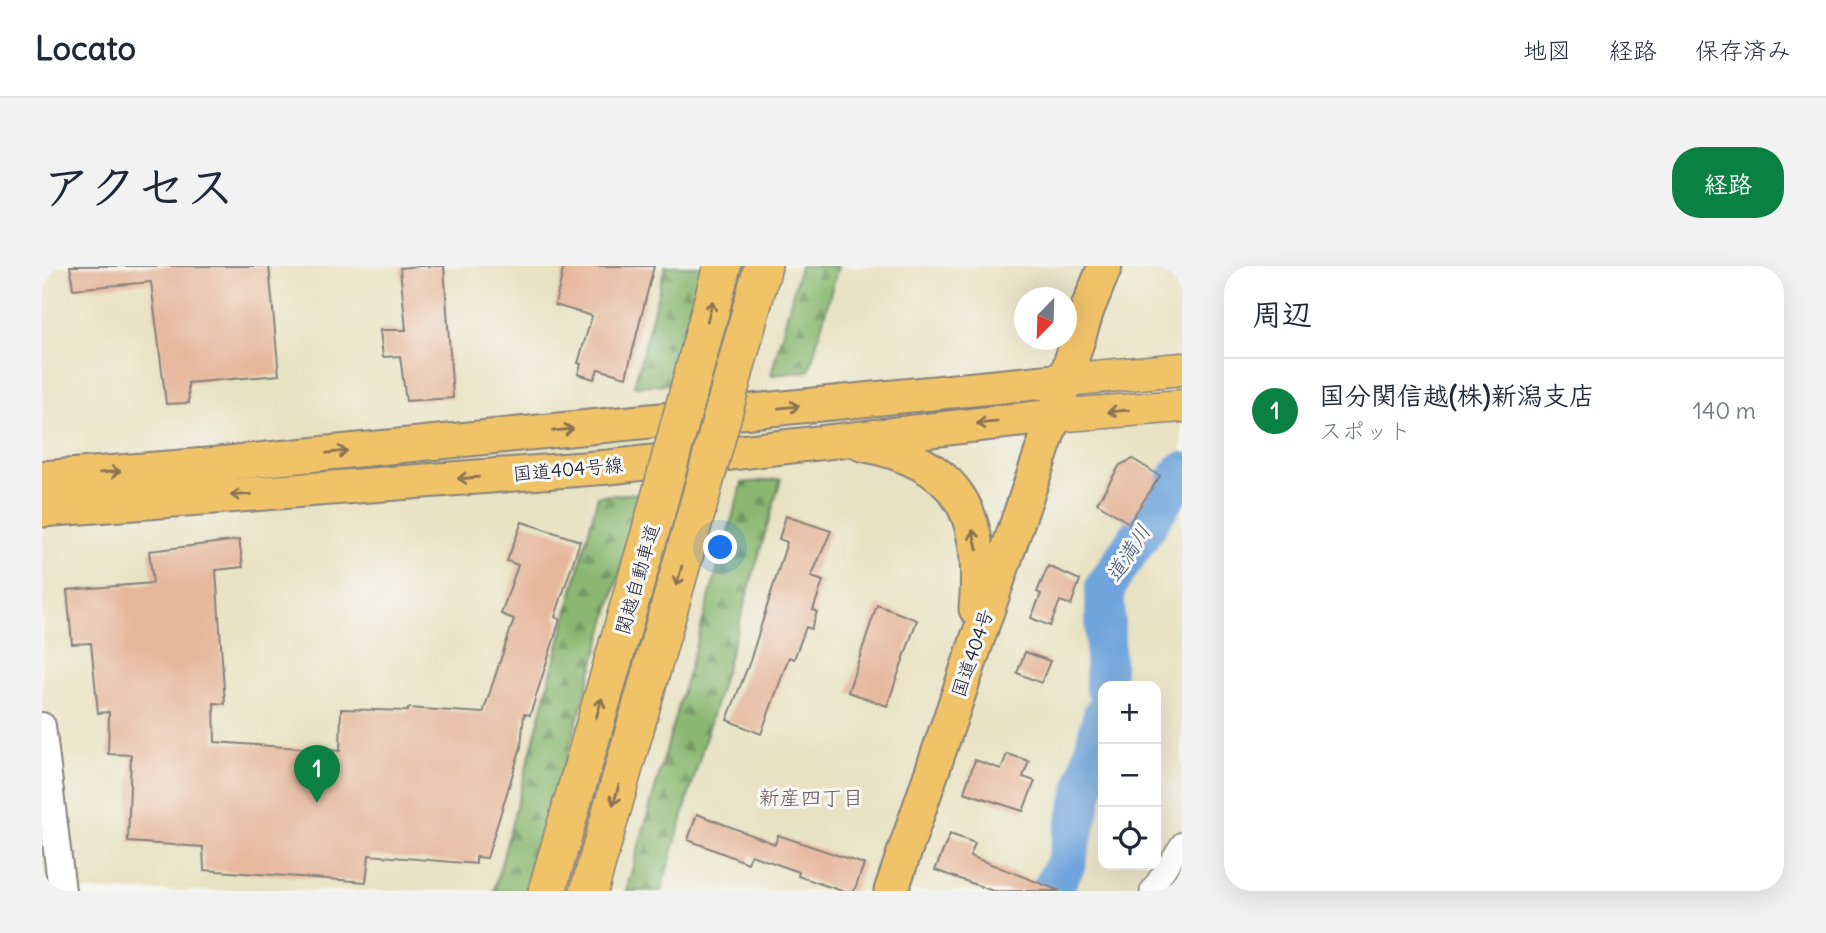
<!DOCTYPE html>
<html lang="ja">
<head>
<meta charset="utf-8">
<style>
  body { margin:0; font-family:Delius,"Klee One",sans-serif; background:#f2f2f3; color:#1f2937 }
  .controls { position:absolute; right:21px; bottom:21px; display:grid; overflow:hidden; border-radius:14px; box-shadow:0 7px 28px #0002 }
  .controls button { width:63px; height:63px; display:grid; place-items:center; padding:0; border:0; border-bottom:2px solid #e0e1e3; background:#fff; color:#1f2937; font:35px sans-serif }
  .compass { position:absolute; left:972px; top:21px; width:63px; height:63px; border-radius:50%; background:#fff; box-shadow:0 7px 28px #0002; rotate:203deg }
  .you { position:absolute; left:679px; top:282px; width:24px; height:24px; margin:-18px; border:5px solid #fff; border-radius:50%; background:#1a73e8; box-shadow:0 0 0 10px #1a73e833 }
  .badge { display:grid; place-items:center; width:46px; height:46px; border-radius:50%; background:#0b8043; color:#fff; font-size:23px; font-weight:700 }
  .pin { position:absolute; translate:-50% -58px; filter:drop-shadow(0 2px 4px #0008) }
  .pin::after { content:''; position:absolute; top:37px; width:24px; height:21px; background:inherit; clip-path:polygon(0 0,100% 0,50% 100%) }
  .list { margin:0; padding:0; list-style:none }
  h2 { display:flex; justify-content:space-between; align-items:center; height:91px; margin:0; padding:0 28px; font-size:30px }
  h2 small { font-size:23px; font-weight:400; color:#747a83 }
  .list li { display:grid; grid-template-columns:46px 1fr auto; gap:21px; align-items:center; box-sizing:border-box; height:105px; padding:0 28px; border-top:2px solid #e0e1e3 }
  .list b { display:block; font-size:26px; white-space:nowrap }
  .list p { margin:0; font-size:23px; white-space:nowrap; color:#747a83 }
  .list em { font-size:23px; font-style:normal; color:#747a83 }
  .icon { flex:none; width:38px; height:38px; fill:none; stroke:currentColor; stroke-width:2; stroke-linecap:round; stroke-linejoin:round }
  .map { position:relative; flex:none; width:1140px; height:625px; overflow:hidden; border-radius:28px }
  header { display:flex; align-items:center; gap:42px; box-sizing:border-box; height:98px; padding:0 35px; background:#fff; border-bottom:2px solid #e0e1e3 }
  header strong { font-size:33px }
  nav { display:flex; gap:38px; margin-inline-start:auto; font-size:24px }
  .intro { display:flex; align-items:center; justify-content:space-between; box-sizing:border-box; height:168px; padding:0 42px }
  h1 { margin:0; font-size:49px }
  .button { padding:18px 32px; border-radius:28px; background:#0b8043; color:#fff; font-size:24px; font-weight:700 }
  main { display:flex; gap:42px; padding:0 42px }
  aside { flex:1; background:#fff; border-radius:28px; box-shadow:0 7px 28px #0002 }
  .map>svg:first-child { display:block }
  .forest { fill:url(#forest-firs); stroke:#566d56; stroke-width:2 }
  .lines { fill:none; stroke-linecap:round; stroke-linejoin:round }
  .river { stroke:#70a4dc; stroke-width:40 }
  .building { fill:#e6b79b }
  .minor-casing { stroke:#85827e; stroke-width:24 }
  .tertiary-casing { stroke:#85827e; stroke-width:30 }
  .primary-casing { stroke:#85827e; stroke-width:35 }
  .trunk-casing { stroke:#85827e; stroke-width:37 }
  .motorway-casing { stroke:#85827e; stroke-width:40 }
  .minor { stroke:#fff; stroke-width:21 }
  .tertiary { stroke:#fff; stroke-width:26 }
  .primary { stroke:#f1c369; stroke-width:32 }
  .trunk { stroke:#f1c369; stroke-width:33 }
  .motorway { stroke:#f1c369; stroke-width:37 }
  .motorway-bridge-casing { stroke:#85827e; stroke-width:40; stroke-linecap:butt }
  .motorway-bridge { stroke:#f1c369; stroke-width:37 }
  .oneway { stroke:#8a7252 }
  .labels { text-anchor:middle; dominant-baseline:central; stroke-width:6; stroke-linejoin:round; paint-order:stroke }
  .street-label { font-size:19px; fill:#22223b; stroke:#f6f6f2 }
  .water-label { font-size:21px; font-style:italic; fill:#41567b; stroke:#f6f6f2 }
  .neighbourhood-label { font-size:21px; fill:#67565d; stroke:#f6f6f2 }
</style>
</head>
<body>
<header>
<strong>Locato</strong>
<nav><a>地図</a><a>経路</a><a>保存済み</a></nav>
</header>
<div class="intro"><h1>アクセス</h1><a class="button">経路</a></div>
<main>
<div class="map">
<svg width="1140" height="625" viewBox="0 0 1140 625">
  <defs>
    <pattern id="forest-firs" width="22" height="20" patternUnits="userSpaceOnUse" patternTransform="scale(1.75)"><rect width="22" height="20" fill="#8ab871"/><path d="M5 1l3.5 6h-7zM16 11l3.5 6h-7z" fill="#70955e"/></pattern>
  </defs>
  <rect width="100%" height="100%" fill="#f6f6f2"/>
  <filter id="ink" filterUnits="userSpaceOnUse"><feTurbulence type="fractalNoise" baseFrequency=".0143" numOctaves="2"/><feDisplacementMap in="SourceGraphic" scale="14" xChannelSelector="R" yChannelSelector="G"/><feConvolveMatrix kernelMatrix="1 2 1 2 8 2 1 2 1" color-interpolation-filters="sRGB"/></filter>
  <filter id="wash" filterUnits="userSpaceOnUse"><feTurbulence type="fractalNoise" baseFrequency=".00686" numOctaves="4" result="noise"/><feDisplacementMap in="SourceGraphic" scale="28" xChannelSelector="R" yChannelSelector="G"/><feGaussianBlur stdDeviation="1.57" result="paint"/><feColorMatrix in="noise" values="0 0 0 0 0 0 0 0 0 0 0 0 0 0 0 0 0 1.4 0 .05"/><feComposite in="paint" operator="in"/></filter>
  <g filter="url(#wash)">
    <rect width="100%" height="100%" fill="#e8e2c2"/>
    <g class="forest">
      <path d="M 623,0 L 662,0 L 631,118 L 592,120 Z"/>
      <path d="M 758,0 L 796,0 L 767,105 L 729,109 Z"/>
      <path d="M 739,213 L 619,625 L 584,625 L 700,217 Z"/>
      <path d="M 601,227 L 486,625 L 452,625 L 556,230 Z"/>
    </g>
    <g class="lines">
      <g class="river">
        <path d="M 1063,420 L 1063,321 L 1140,206"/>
        <path d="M 1009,625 L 1024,597 L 1061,448"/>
      </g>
    </g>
    <g id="blocks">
      <g class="building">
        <path d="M 28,0 L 227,0 L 237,109 L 146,117 L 147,137 L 124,138 L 109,16 L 31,23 Z"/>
        <path d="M 378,0 L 402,0 L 411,132 L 364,135 L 358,90 L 341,91 L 338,64 L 364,64 L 358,2 Z"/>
        <path d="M 522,0 L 612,0 L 584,111 L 556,103 L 552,113 L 536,108 L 539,98 L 536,97 L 550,50 L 513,39 Z"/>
        <path d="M 1091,193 L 1118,210 L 1087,257 L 1055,237 L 1078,199 Z"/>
        <path d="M 744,250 L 789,265 L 769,311 L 781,315 L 771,344 L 775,346 L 769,363 L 764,361 L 752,393 L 747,391 L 719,468 L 685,454 L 708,395 L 745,276 L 737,273 Z"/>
        <path d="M 480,256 L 538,275 L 513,351 L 518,354 L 488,449 L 482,448 L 479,481 L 445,592 L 434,591 L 434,598 L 327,589 L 324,616 L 162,604 L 161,581 L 86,576 L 89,489 L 66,488 L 67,446 L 56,447 L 49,377 L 30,378 L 25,324 L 111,317 L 107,285 L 197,274 L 201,301 L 174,304 L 183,438 L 172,437 L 173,476 L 298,485 L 299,443 L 366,445 L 366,442 L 441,447 L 472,353 L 459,348 L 476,299 L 465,295 Z"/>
        <path d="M 1006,300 L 1038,314 L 1029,339 L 1018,335 L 1008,360 L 989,352 L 999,328 L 995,326 Z"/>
        <path d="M 835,339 L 875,354 L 845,440 L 806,426 Z"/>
        <path d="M 983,386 L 1008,395 L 999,417 L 975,407 Z"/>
        <path d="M 965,488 L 987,495 L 981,511 L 993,515 L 981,545 L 922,526 L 933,494 L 959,503 Z"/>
        <path d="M 655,548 L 733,578 L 736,569 L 822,598 L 812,625 L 800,625 L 756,610 L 757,606 L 709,589 L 706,597 L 646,574 Z"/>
        <path d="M 908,568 L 933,577 L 928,590 L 1018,625 L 951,625 L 893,604 Z"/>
      </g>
    </g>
  </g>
  <g filter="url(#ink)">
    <use href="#blocks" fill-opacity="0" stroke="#85827e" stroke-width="2"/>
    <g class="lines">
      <defs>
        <path id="minor" d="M 1109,625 L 1140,577"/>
        <path id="tertiary" d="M 0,460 L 20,625"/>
        <g id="primary">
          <path d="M 1022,114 L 1140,103"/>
          <path d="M 1012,150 L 1140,140"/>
        </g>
        <g id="trunk">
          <path d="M 820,178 C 918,197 943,247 934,343"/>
          <path d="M 0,212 L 165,199 L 1022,114"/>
          <path d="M 0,244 L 567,201 L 1012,150"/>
          <path d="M 849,625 L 1012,150 L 1045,44 L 1063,0"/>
        </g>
        <g id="motorway">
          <path d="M 698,85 L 721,0"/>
          <path d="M 656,90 L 680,0"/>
          <path d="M 505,625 L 614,246"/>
          <path d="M 547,625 L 655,244"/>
        </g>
      </defs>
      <use href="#minor" class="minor-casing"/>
      <use href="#tertiary" class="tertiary-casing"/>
      <use href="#primary" class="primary-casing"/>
      <use href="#trunk" class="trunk-casing"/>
      <use href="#motorway" class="motorway-casing"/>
      <use href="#minor" class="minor"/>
      <use href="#tertiary" class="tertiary"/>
      <use href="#primary" class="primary"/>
      <use href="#trunk" class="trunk"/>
      <use href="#motorway" class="motorway"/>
      <defs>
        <g id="motorway-bridge">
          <path d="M 655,244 L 698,85"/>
          <path d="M 614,246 L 656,90"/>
        </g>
      </defs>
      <use href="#motorway-bridge" class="motorway-bridge-casing"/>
      <use href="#motorway-bridge" class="motorway-bridge"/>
    </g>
    <defs><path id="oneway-shaft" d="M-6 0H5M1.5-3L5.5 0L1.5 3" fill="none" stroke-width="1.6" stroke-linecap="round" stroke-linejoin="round" transform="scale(1.75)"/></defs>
    <g class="oneway">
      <use href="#oneway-shaft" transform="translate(668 45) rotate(-75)"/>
      <use href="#oneway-shaft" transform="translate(747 141) rotate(-6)"/>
      <use href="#oneway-shaft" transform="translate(1076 145) rotate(175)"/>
      <use href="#oneway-shaft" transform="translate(945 157) rotate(174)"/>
      <use href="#oneway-shaft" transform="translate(521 164) rotate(-6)"/>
      <use href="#oneway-shaft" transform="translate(295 186) rotate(-6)"/>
      <use href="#oneway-shaft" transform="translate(68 206) rotate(-5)"/>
      <use href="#oneway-shaft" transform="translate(426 212) rotate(176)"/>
      <use href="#oneway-shaft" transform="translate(199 229) rotate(176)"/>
      <use href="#oneway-shaft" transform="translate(933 274) rotate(-104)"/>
      <use href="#oneway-shaft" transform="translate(637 310) rotate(106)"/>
      <use href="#oneway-shaft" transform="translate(557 442) rotate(-74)"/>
      <use href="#oneway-shaft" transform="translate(574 529) rotate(106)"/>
    </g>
  </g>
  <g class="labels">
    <g class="street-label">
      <text transform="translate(526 203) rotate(-5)">国道404号線</text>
      <text transform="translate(595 313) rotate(-74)">関越自動車道</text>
      <text transform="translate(930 387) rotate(-71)">国道404号</text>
    </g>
    <g class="water-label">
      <text transform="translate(1086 287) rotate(-57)">道満川</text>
    </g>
    <g class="neighbourhood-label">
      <text x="769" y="531">新産四丁目</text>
    </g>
  </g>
</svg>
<div class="controls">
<button>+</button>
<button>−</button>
<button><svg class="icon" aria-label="locate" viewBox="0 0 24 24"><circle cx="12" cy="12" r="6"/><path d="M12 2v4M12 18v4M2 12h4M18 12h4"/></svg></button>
</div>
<svg class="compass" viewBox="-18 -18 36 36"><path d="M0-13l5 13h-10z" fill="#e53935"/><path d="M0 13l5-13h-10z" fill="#747a83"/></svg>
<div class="you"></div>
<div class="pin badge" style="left:275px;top:537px">1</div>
</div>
<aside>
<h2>周辺<small></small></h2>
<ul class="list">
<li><span class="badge">1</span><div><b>国分関信越(株)新潟支店</b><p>スポット</p></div><em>140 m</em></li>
</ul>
</aside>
</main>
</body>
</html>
